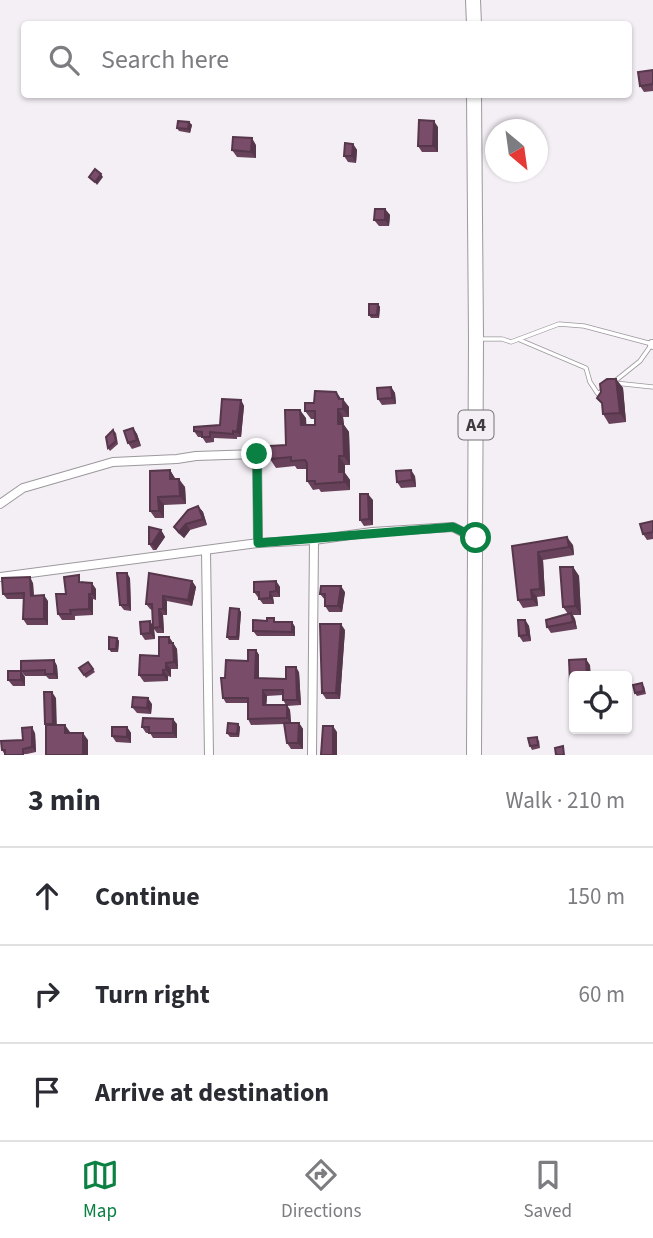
<!DOCTYPE html>
<html lang="en">
<head>
<meta charset="utf-8">
<style>
  body { margin:0; font-family:"Source Sans 3",sans-serif; background:#f2f2f3; color:#2b2b33 }
  .controls { position:absolute; right:21px; bottom:21px; display:grid; overflow:hidden; border-radius:7px; box-shadow:0 2px 5px #0004 }
  .controls button { width:63px; height:63px; display:grid; place-items:center; padding:0; border:0; border-bottom:2px solid #e1e1e2; background:#fff; color:#2b2b33; font:35px sans-serif }
  .compass { position:absolute; left:485px; top:119px; width:63px; height:63px; border-radius:50%; background:#fff; box-shadow:0 2px 5px #0004; rotate:151deg }
  .stop { position:absolute; width:21px; height:21px; margin:-16px; border:5px solid #0b8043; border-radius:50%; background:#fff }
  .stop.end { background:#0b8043; border-color:#fff; box-shadow:0 2px 7px #0008 }
  .list { margin:0; padding:0; list-style:none }
  h2 { display:flex; justify-content:space-between; align-items:center; height:91px; margin:0; padding:0 28px; font-size:30px }
  h2 small { font-size:23px; font-weight:400; color:#7c7c81 }
  .list li { display:grid; grid-template-columns:46px 1fr auto; gap:21px; align-items:center; box-sizing:border-box; height:98px; padding:0 28px; border-top:2px solid #e1e1e2 }
  .list b { display:block; font-size:26px; white-space:nowrap }
  .list em { font-size:23px; font-style:normal; color:#7c7c81 }
  .icon { flex:none; width:38px; height:38px; fill:none; stroke:currentColor; stroke-width:2; stroke-linecap:round; stroke-linejoin:round }
  .map { position:relative; flex:none; width:653px; height:755px; overflow:hidden }
  .search { position:absolute; background:#fff; box-shadow:0 2px 5px #0004; left:21px; right:21px; top:21px; height:77px; display:flex; align-items:center; gap:18px; box-sizing:border-box; padding:0 24px; border-radius:7px; color:#7c7c81; font-size:26px }
  .sheet { height:385px; background:#fff }
  nav { display:flex; justify-content:space-around; align-items:center; box-sizing:border-box; height:98px; border-top:2px solid #e1e1e2; background:#fff; font-size:19px; color:#7c7c81 }
  nav a { display:grid; justify-items:center; gap:4px }
  nav .on { color:#0b8043 }
  .map>svg:first-child { display:block }
  .lines { fill:none; stroke-linecap:round; stroke-linejoin:round }
  .lane-casing { stroke:#9c989d; stroke-width:5 }
  .street-casing { stroke:#9c989d; stroke-width:10 }
  .highway-casing { stroke:#9c989d; stroke-width:16 }
  .lane { stroke:#fff; stroke-width:3.5 }
  .street { stroke:#fff; stroke-width:8 }
  .highway { stroke:#fff; stroke-width:14 }
  .wall { fill:#68425a; fill-rule:evenodd }
  .shaded-wall { fill:#55364a }
  .building { fill:#794d69; stroke:#55364a; stroke-width:2 }
  .route { stroke:#0b8043; stroke-width:9 }
  .labels { text-anchor:middle; dominant-baseline:central; stroke-width:7; stroke-linejoin:round; paint-order:stroke }
  .shield { fill:#f4eff5; stroke:#757275; stroke-width:2 }
  .shield-label { font-size:18px; font-weight:bold; fill:#3e3c3e }
</style>
</head>
<body>
<div class="map">
<svg width="653" height="755" viewBox="0 0 653 755">
  <rect width="100%" height="100%" fill="#f4eff5"/>
  <g class="lines">
    <defs>
      <g id="lane">
        <path d="M 478,339 L 502,339 L 511,342 L 559,324 L 584,326 L 652,344 L 640,361 L 615,381"/>
        <path d="M 520,340 L 586,368 L 590,382 L 598,394 L 603,390"/>
        <path d="M 615,383 L 653,387"/>
      </g>
      <g id="street">
        <path d="M 652,344 L 653,345"/>
        <path d="M 0,504 L 23,488 L 113,462 L 177,459 L 196,456 L 257,454 L 258,543"/>
        <path d="M 206,551 L 209,755"/>
        <path d="M 0,577 L 258,543 L 314,540 L 372,532 L 453,527 L 476,539"/>
        <path d="M 312,755 L 314,540"/>
      </g>
      <g id="highway">
        <path d="M 473,0 L 474,24"/>
        <path d="M 474,94 L 476,339 L 474,755"/>
      </g>
    </defs>
    <use href="#lane" class="lane-casing"/>
    <use href="#street" class="street-casing"/>
    <use href="#highway" class="highway-casing"/>
    <use href="#lane" class="lane"/>
    <use href="#street" class="street"/>
    <use href="#highway" class="highway"/>
  </g>
  <g class="wall">
    <path d="M 653,70 L 653,91 L 644,92 L 640,86 Z"/>
    <path d="M 189,122 L 192,125 L 190,133 L 179,131 L 177,128 Z"/>
    <path d="M 438,127 L 438,152 L 422,152 L 418,146 Z"/>
    <path d="M 353,144 L 357,150 L 356,163 L 348,162 L 344,156 Z"/>
    <path d="M 256,145 L 256,158 L 237,157 L 232,150 Z"/>
    <path d="M 385,209 L 390,215 L 389,226 L 379,226 L 374,220 Z"/>
    <path d="M 378,304 L 380,307 L 379,318 L 371,318 L 369,315 Z"/>
    <path d="M 616,379 L 623,388 L 626,422 L 609,424 L 603,414 Z"/>
    <path d="M 391,387 L 395,393 L 396,404 L 382,405 L 378,399 Z"/>
    <path d="M 336,392 L 341,399 L 349,407 L 349,417 L 343,417 L 344,425 L 349,432 L 350,465 L 345,465 L 345,473 L 350,480 L 350,490 L 321,492 L 319,489 L 313,490 L 307,481 L 307,469 L 297,469 L 295,466 L 276,468 L 270,459 L 286,445 L 306,418 L 306,425 L 315,425 L 315,419 L 311,419 L 305,411 L 314,403 Z"/>
    <path d="M 241,400 L 244,406 L 241,437 L 237,437 L 237,439 L 214,438 L 214,442 L 206,443 L 202,437 L 198,437 L 194,431 L 220,425 Z"/>
    <path d="M 133,428 L 137,434 L 141,446 L 132,449 L 128,443 Z"/>
    <path d="M 113,430 L 116,433 L 118,444 L 110,451 L 108,448 Z"/>
    <path d="M 170,470 L 175,479 L 185,487 L 186,504 L 164,505 L 164,518 L 155,518 L 150,511 Z"/>
    <path d="M 415,476 L 416,487 L 401,488 L 397,482 Z"/>
    <path d="M 373,500 L 373,525 L 364,526 L 360,520 Z"/>
    <path d="M 198,506 L 203,512 L 207,525 L 190,530 L 184,538 L 178,533 L 174,527 Z"/>
    <path d="M 653,521 L 653,539 L 647,540 L 643,534 Z"/>
    <path d="M 161,530 L 165,537 L 156,550 L 153,550 L 149,544 Z"/>
    <path d="M 573,545 L 574,555 L 543,560 L 545,596 L 537,597 L 538,606 L 523,608 L 518,600 L 512,546 Z"/>
    <path d="M 573,567 L 579,576 L 581,615 L 573,615 L 575,619 L 577,629 L 551,633 L 547,627 L 568,614 L 563,607 Z"/>
    <path d="M 130,578 L 131,611 L 124,610 L 120,605 Z"/>
    <path d="M 83,581 L 83,583 L 96,589 L 96,600 L 93,599 L 93,615 L 75,616 L 75,620 L 62,620 L 58,614 L 66,594 Z"/>
    <path d="M 192,581 L 196,587 L 192,606 L 167,601 L 167,615 L 163,615 L 164,633 L 157,633 L 154,629 L 155,639 L 145,640 L 141,634 L 150,621 L 153,626 L 152,610 L 150,609 L 146,604 Z"/>
    <path d="M 276,581 L 280,587 L 280,597 L 273,597 L 274,604 L 263,604 L 254,592 Z"/>
    <path d="M 33,583 L 34,596 L 48,601 L 48,625 L 27,625 L 23,619 L 24,599 L 7,599 L 3,594 Z"/>
    <path d="M 345,592 L 342,612 L 329,612 L 325,606 L 325,600 L 320,594 Z"/>
    <path d="M 239,609 L 241,612 L 239,640 L 229,640 L 227,637 Z"/>
    <path d="M 525,620 L 529,626 L 531,641 L 523,642 L 519,636 Z"/>
    <path d="M 267,621 L 292,622 L 295,627 L 295,636 L 257,636 L 253,631 Z"/>
    <path d="M 345,630 L 340,699 L 326,699 L 322,693 Z"/>
    <path d="M 169,637 L 177,649 L 178,669 L 171,669 L 171,677 L 168,676 L 168,681 L 144,682 L 139,675 L 159,656 Z"/>
    <path d="M 117,638 L 119,641 L 118,652 L 111,652 L 109,649 Z"/>
    <path d="M 256,650 L 259,655 L 259,678 L 286,679 L 299,672 L 301,705 L 287,706 L 290,710 L 291,723 L 299,723 L 303,729 L 303,749 L 291,749 L 287,743 L 284,724 L 251,725 L 248,719 L 248,703 L 226,703 L 223,698 L 225,678 L 248,661 ZM 283,695 L 283,700 L 286,705 L 266,705 L 267,696 Z"/>
    <path d="M 54,660 L 57,666 L 58,679 L 49,679 L 46,676 L 25,676 L 21,671 Z"/>
    <path d="M 88,662 L 95,672 L 86,678 L 79,668 Z"/>
    <path d="M 21,671 L 25,677 L 25,686 L 13,686 L 8,680 Z"/>
    <path d="M 644,686 L 646,694 L 637,696 L 635,693 Z"/>
    <path d="M 152,704 L 151,714 L 137,713 L 132,707 Z"/>
    <path d="M 177,724 L 177,738 L 153,738 L 150,733 L 146,733 L 142,727 Z"/>
    <path d="M 238,724 L 240,727 L 239,737 L 230,737 L 227,733 Z"/>
    <path d="M 127,727 L 131,733 L 131,743 L 116,742 L 112,736 Z"/>
    <path d="M 35,733 L 36,752 L 27,754 L 5,755 L 2,750 Z"/>
    <path d="M 539,740 L 540,748 L 532,750 L 530,746 Z"/>
  </g>
  <g class="shaded-wall">
    <path d="M 434,121 L 438,127 L 438,152 L 433,146 Z"/>
    <path d="M 189,122 L 192,125 L 190,133 L 188,129 Z"/>
    <path d="M 252,138 L 256,145 L 256,158 L 251,152 Z"/>
    <path d="M 353,144 L 357,150 L 356,163 L 352,156 Z"/>
    <path d="M 101,174 L 103,177 L 97,185 L 95,182 Z"/>
    <path d="M 385,209 L 390,215 L 389,226 L 385,220 Z"/>
    <path d="M 378,304 L 380,307 L 379,318 L 377,315 Z"/>
    <path d="M 616,379 L 623,388 L 626,422 L 620,413 Z"/>
    <path d="M 391,387 L 395,393 L 396,404 L 392,398 Z"/>
    <path d="M 336,392 L 342,400 L 343,399 L 349,407 L 349,417 L 343,409 Z"/>
    <path d="M 241,400 L 244,406 L 241,437 L 237,432 Z"/>
    <path d="M 338,409 L 343,417 L 344,425 L 349,432 L 350,465 L 344,456 L 338,424 Z"/>
    <path d="M 300,410 L 306,418 L 307,434 L 301,425 Z"/>
    <path d="M 133,428 L 137,434 L 141,446 L 137,440 Z"/>
    <path d="M 339,456 L 345,465 L 345,473 L 350,480 L 350,490 L 339,472 Z"/>
    <path d="M 170,470 L 175,478 L 176,487 L 170,479 Z"/>
    <path d="M 411,470 L 415,476 L 416,487 L 412,480 Z"/>
    <path d="M 179,479 L 185,487 L 186,504 L 180,496 Z"/>
    <path d="M 368,494 L 373,500 L 373,525 L 369,519 Z"/>
    <path d="M 158,497 L 164,505 L 164,518 L 159,511 Z"/>
    <path d="M 198,506 L 203,512 L 207,525 L 203,519 Z"/>
    <path d="M 186,524 L 190,530 L 184,538 L 179,532 Z"/>
    <path d="M 161,530 L 165,537 L 156,550 L 152,544 Z"/>
    <path d="M 567,537 L 573,545 L 574,555 L 569,547 Z"/>
    <path d="M 538,552 L 543,560 L 545,596 L 540,589 Z"/>
    <path d="M 573,567 L 579,576 L 581,615 L 575,606 Z"/>
    <path d="M 127,573 L 130,578 L 131,611 L 128,605 Z"/>
    <path d="M 30,577 L 33,583 L 34,601 L 31,596 Z"/>
    <path d="M 192,581 L 196,587 L 192,606 L 188,600 Z"/>
    <path d="M 276,581 L 280,587 L 280,597 L 276,591 Z"/>
    <path d="M 92,583 L 96,589 L 96,600 L 92,594 Z"/>
    <path d="M 341,586 L 345,592 L 342,612 L 338,606 Z"/>
    <path d="M 531,590 L 537,597 L 538,606 L 532,599 Z"/>
    <path d="M 270,592 L 273,597 L 274,604 L 270,598 Z"/>
    <path d="M 89,594 L 93,599 L 93,615 L 89,609 Z"/>
    <path d="M 44,595 L 48,601 L 48,625 L 44,619 Z"/>
    <path d="M 163,596 L 167,601 L 167,615 L 163,609 Z"/>
    <path d="M 159,609 L 163,615 L 164,633 L 160,627 Z"/>
    <path d="M 239,609 L 241,612 L 239,640 L 237,637 Z"/>
    <path d="M 571,613 L 575,619 L 577,629 L 573,622 Z"/>
    <path d="M 525,620 L 529,626 L 531,641 L 527,635 Z"/>
    <path d="M 150,621 L 154,628 L 155,639 L 150,633 Z"/>
    <path d="M 292,622 L 295,627 L 295,636 L 292,632 Z"/>
    <path d="M 341,624 L 345,630 L 340,699 L 336,693 Z"/>
    <path d="M 169,637 L 177,649 L 178,669 L 174,662 L 169,643 Z"/>
    <path d="M 117,638 L 119,641 L 118,652 L 116,649 Z"/>
    <path d="M 256,650 L 259,655 L 259,683 L 255,678 Z"/>
    <path d="M 586,659 L 590,665 L 591,676 L 587,676 Z"/>
    <path d="M 54,660 L 57,666 L 58,679 L 54,674 Z"/>
    <path d="M 166,663 L 171,669 L 171,677 L 166,670 Z"/>
    <path d="M 296,667 L 299,672 L 301,705 L 297,700 Z"/>
    <path d="M 163,670 L 168,676 L 168,681 L 163,675 Z"/>
    <path d="M 21,671 L 25,677 L 25,686 L 21,680 Z"/>
    <path d="M 263,690 L 267,696 L 266,711 L 263,705 Z"/>
    <path d="M 52,692 L 56,698 L 57,730 L 53,724 Z"/>
    <path d="M 148,698 L 152,704 L 151,714 L 147,708 Z"/>
    <path d="M 287,705 L 290,710 L 291,724 L 287,718 Z"/>
    <path d="M 173,719 L 177,724 L 177,738 L 173,733 Z"/>
    <path d="M 299,723 L 303,729 L 303,749 L 298,743 Z"/>
    <path d="M 238,724 L 240,727 L 239,737 L 237,734 Z"/>
    <path d="M 65,725 L 70,732 L 70,740 L 65,733 Z"/>
    <path d="M 333,726 L 337,732 L 337,755 L 333,755 Z"/>
    <path d="M 32,727 L 35,733 L 36,752 L 32,747 Z"/>
    <path d="M 127,727 L 131,733 L 131,743 L 127,737 Z"/>
    <path d="M 83,733 L 88,740 L 88,755 L 83,755 Z"/>
  </g>
  <g class="building">
    <path d="M 653,70 L 653,84 L 640,86 L 638,72 Z"/>
    <path d="M 419,120 L 434,121 L 433,146 L 418,146 Z"/>
    <path d="M 178,121 L 189,122 L 188,129 L 177,128 Z"/>
    <path d="M 233,137 L 252,138 L 251,152 L 232,150 Z"/>
    <path d="M 345,143 L 353,144 L 352,156 L 344,156 Z"/>
    <path d="M 95,169 L 101,174 L 95,182 L 89,177 Z"/>
    <path d="M 375,209 L 385,209 L 385,220 L 374,220 Z"/>
    <path d="M 369,304 L 378,304 L 377,315 L 369,315 Z"/>
    <path d="M 607,379 L 616,379 L 620,413 L 603,414 L 602,403 L 597,398 L 601,392 L 600,384 Z"/>
    <path d="M 391,387 L 392,398 L 378,399 L 377,388 Z"/>
    <path d="M 315,391 L 336,392 L 339,399 L 343,399 L 343,409 L 338,409 L 338,424 L 343,424 L 344,456 L 339,456 L 339,472 L 344,472 L 344,482 L 315,484 L 315,481 L 307,481 L 307,463 L 305,460 L 291,461 L 291,457 L 270,459 L 270,446 L 286,445 L 285,410 L 300,410 L 301,425 L 315,425 L 315,411 L 305,411 L 305,403 L 314,403 Z"/>
    <path d="M 222,399 L 241,400 L 237,432 L 233,431 L 233,434 L 210,432 L 210,437 L 202,437 L 202,432 L 194,431 L 194,427 L 220,425 Z"/>
    <path d="M 133,428 L 137,440 L 128,443 L 124,431 Z"/>
    <path d="M 113,430 L 116,441 L 108,448 L 106,437 Z"/>
    <path d="M 170,470 L 170,479 L 179,479 L 180,496 L 158,497 L 159,511 L 150,511 L 150,471 Z"/>
    <path d="M 411,470 L 412,480 L 397,482 L 396,471 Z"/>
    <path d="M 360,494 L 368,494 L 369,519 L 360,520 Z"/>
    <path d="M 198,506 L 203,519 L 186,524 L 179,532 L 174,527 L 188,510 Z"/>
    <path d="M 653,521 L 653,532 L 643,534 L 640,524 Z"/>
    <path d="M 149,527 L 161,530 L 152,544 L 149,544 Z"/>
    <path d="M 567,537 L 569,547 L 538,552 L 540,589 L 531,590 L 532,599 L 518,600 L 512,546 Z"/>
    <path d="M 560,567 L 573,567 L 575,606 L 563,607 Z"/>
    <path d="M 117,573 L 127,573 L 128,605 L 120,605 Z"/>
    <path d="M 149,573 L 192,581 L 188,600 L 163,596 L 163,609 L 159,609 L 160,627 L 153,628 L 152,604 L 146,604 Z"/>
    <path d="M 79,575 L 79,582 L 92,583 L 92,594 L 89,594 L 89,609 L 70,610 L 71,614 L 58,614 L 56,594 L 66,594 L 64,577 Z"/>
    <path d="M 30,577 L 31,596 L 44,595 L 44,619 L 23,619 L 24,593 L 3,594 L 2,578 Z"/>
    <path d="M 276,581 L 276,591 L 270,592 L 270,598 L 259,599 L 259,592 L 254,592 L 254,582 Z"/>
    <path d="M 321,586 L 341,586 L 338,606 L 325,606 L 325,594 L 320,594 Z"/>
    <path d="M 230,608 L 239,609 L 237,637 L 227,637 Z"/>
    <path d="M 571,613 L 573,622 L 547,627 L 546,620 Z"/>
    <path d="M 267,618 L 274,618 L 274,622 L 292,622 L 292,632 L 253,631 L 253,620 L 267,621 Z"/>
    <path d="M 518,620 L 525,620 L 527,635 L 519,636 Z"/>
    <path d="M 150,621 L 150,633 L 141,634 L 140,622 Z"/>
    <path d="M 320,624 L 341,624 L 336,693 L 322,693 Z"/>
    <path d="M 109,637 L 117,638 L 116,649 L 109,649 Z"/>
    <path d="M 159,637 L 169,637 L 169,643 L 173,643 L 174,662 L 166,663 L 166,670 L 163,670 L 163,675 L 139,675 L 140,655 L 159,656 Z"/>
    <path d="M 248,650 L 256,650 L 255,678 L 286,679 L 286,667 L 296,667 L 297,700 L 283,700 L 283,690 L 263,690 L 263,705 L 287,705 L 287,718 L 248,719 L 248,698 L 223,698 L 221,678 L 225,678 L 226,660 L 248,661 Z"/>
    <path d="M 586,659 L 587,676 L 574,676 L 574,683 L 570,683 L 569,660 Z"/>
    <path d="M 54,660 L 54,674 L 45,674 L 45,670 L 21,671 L 21,661 Z"/>
    <path d="M 88,662 L 93,669 L 84,675 L 79,668 Z"/>
    <rect x="8" y="671" width="13" height="9"/>
    <path d="M 642,683 L 644,691 L 635,693 L 633,685 Z"/>
    <path d="M 44,692 L 52,692 L 53,724 L 45,724 Z"/>
    <path d="M 133,697 L 148,698 L 147,708 L 132,707 Z"/>
    <path d="M 143,718 L 173,719 L 173,733 L 149,733 L 149,727 L 142,727 Z"/>
    <path d="M 228,723 L 238,724 L 237,734 L 227,733 Z"/>
    <path d="M 284,723 L 299,723 L 298,743 L 287,743 Z"/>
    <path d="M 46,725 L 65,725 L 65,733 L 83,733 L 83,755 L 46,755 Z"/>
    <path d="M 323,726 L 333,726 L 333,755 L 321,755 Z"/>
    <path d="M 32,727 L 32,747 L 23,749 L 23,755 L 5,755 L 5,750 L 2,750 L 1,741 L 23,740 L 22,728 Z"/>
    <path d="M 112,727 L 127,727 L 127,737 L 112,736 Z"/>
    <path d="M 537,737 L 538,745 L 530,746 L 528,738 Z"/>
    <path d="M 563,746 L 564,755 L 556,755 L 555,748 Z"/>
  </g>
  <g class="lines">
    <path class="route" d="M 257,454 L 258,543 L 453,527 L 476,538"/>
  </g>
  <g class="labels">
    <rect class="shield" x="458.5" y="410.5" width="35" height="29" rx="5"/>
    <g class="shield-label">
      <text x="476" y="425">A4</text>
    </g>
  </g>
</svg>
<div class="controls">
<button><svg class="icon" aria-label="locate" viewBox="0 0 24 24"><circle cx="12" cy="12" r="6"/><path d="M12 2v4M12 18v4M2 12h4M18 12h4"/></svg></button>
</div>
<svg class="compass" viewBox="-18 -18 36 36"><path d="M0-13l5 13h-10z" fill="#e53935"/><path d="M0 13l5-13h-10z" fill="#7c7c81"/></svg>
<div class="stop" style="left:476px;top:538px"></div>
<div class="stop end" style="left:257px;top:454px"></div>
<div class="search"><svg class="icon" aria-label="search" viewBox="0 0 24 24"><circle cx="10" cy="10" r="6"/><path d="M15 15l6 6"/></svg>Search here</div>
</div>
<section class="sheet">
<h2>3 min<small>Walk · 210 m</small></h2>
<ul class="list">
<li><svg class="icon" aria-label="ahead" viewBox="0 0 24 24"><path d="M12 20V5M6 11l6-6 6 6"/></svg><div><b>Continue</b></div><em>150 m</em></li>
<li><svg class="icon" aria-label="right" viewBox="0 0 24 24"><path d="M7 20v-9h11M14 6l5 5-5 5"/></svg><div><b>Turn right</b></div><em>60 m</em></li>
<li><svg class="icon" aria-label="arrive" viewBox="0 0 24 24"><path d="M6 21V4h12l-3 4 3 4H6"/></svg><div><b>Arrive at destination</b></div></li>
</ul>
</section>
<nav>
<a class="on"><svg class="icon" aria-label="map" viewBox="0 0 24 24"><path d="M3 6l6-2 6 2 6-2v14l-6 2-6-2-6 2zM9 4v14M15 6v14"/></svg>Map</a>
<a><svg class="icon" aria-label="directions" viewBox="0 0 24 24"><path d="M12 3l9 9-9 9-9-9zM9 14v-3h6M13 9l2 2-2 2"/></svg>Directions</a>
<a><svg class="icon" aria-label="saved" viewBox="0 0 24 24"><path d="M7 4h10v16l-5-4-5 4z"/></svg>Saved</a>
</nav>
</body>
</html>
